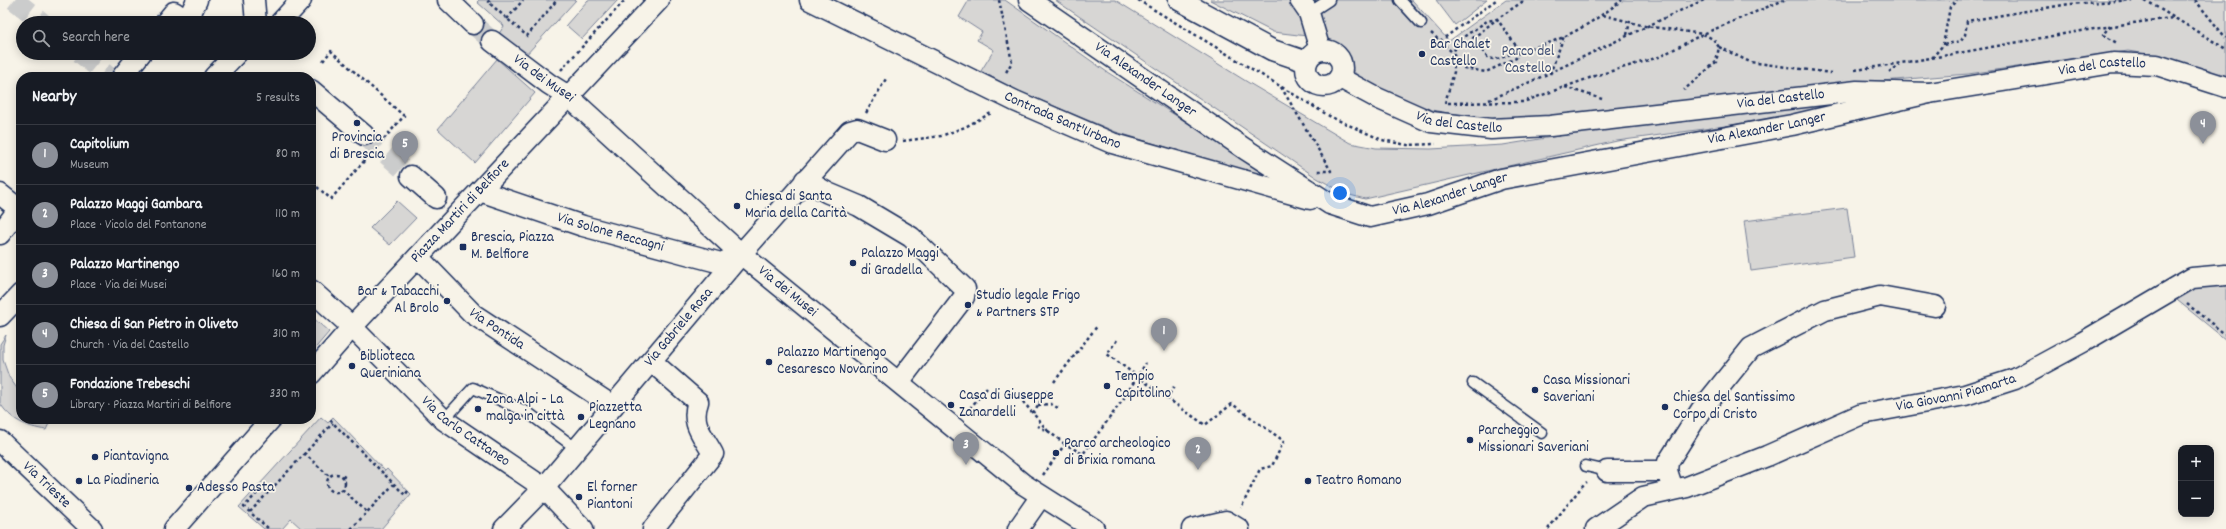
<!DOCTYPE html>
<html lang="en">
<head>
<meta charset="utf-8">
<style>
  body { margin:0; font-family:Dekko,sans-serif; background:#242831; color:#f1f3f6 }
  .controls { position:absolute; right:12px; bottom:12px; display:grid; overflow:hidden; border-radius:8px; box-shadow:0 2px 10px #0003 }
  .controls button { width:36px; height:36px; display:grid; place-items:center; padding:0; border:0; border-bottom:1px solid #363941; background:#171b24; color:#f1f3f6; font:20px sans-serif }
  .you { position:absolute; left:1340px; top:193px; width:14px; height:14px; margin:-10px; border:3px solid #fff; border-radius:50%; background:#1a73e8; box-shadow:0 0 0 6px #1a73e833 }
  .badge { display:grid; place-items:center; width:26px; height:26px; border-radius:50%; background:#8c9099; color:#fff; font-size:13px; font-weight:700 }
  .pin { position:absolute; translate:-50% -33px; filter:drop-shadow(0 1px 2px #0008) }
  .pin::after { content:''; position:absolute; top:21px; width:14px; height:12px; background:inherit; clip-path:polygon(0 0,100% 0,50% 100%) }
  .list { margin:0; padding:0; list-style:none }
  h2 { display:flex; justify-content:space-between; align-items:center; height:52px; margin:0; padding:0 16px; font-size:17px }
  h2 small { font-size:13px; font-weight:400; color:#9ea1a6 }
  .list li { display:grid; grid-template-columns:26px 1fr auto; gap:12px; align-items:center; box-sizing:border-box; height:60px; padding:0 16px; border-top:1px solid #363941 }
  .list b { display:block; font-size:15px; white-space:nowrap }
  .list p { margin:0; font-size:13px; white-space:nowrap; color:#9ea1a6 }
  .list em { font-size:13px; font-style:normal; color:#9ea1a6 }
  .icon { flex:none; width:22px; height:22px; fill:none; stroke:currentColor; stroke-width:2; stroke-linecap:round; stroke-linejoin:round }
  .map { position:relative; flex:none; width:2226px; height:529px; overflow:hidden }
  .search { position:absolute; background:#171b24; box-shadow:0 2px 10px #0003; left:16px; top:16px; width:300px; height:44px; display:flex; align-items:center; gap:10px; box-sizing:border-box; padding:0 14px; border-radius:22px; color:#9ea1a6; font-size:15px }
  .panel { position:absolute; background:#171b24; box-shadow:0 2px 10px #0003; left:16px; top:72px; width:300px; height:352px; border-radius:16px }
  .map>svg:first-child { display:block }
  .green { fill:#d7d6d4; stroke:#798299 }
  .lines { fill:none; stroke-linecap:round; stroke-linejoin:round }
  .street-tunnel { stroke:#cbcccc; stroke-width:20; stroke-dasharray:20 10; stroke-linecap:butt }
  .lane-casing { stroke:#1b2f5e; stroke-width:13 }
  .street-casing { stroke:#1b2f5e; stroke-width:23 }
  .path { stroke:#1b2f5e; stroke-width:2.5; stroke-dasharray:3 3; stroke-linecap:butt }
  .lane { stroke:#f7f3e8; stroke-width:10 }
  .street { stroke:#f7f3e8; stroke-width:20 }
  .poi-dot { fill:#1b2f5e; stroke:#f7f3e8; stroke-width:1.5 }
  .labels { text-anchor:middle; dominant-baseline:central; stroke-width:3.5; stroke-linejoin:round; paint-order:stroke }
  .poi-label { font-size:15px; fill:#1b2f5e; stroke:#f7f3e8; text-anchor:start }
  .park-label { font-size:15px; fill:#415076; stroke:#f7f3e8 }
  .street-label { font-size:15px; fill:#1b2f5e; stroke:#f7f3e8 }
</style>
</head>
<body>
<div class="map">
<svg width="2226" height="529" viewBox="0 0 2226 529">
  <rect width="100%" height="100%" fill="#f7f3e8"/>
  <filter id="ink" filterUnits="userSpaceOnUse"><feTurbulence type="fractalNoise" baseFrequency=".025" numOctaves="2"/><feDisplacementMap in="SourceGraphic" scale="8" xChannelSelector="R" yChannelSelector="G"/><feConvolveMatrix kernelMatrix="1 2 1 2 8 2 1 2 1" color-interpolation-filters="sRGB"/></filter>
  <g filter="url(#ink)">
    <g class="green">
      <path d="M 479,0 L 576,0 L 525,56 L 498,35 L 504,26 L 477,2 Z"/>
      <path d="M 588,0 L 618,0 L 582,39 L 566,25 Z"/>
      <path d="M 969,0 L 1005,0 L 1107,72 L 1262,170 L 1260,174 L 1248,172 L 1116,132 L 1016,90 L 981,71 L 994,50 L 977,40 L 982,32 L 959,17 Z"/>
      <path d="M 1055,0 L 1115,0 L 1249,83 L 1350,143 L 1376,148 L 1431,149 L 1503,145 L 1614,127 L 1853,96 L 1844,106 L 1754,122 L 1617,141 L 1365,199 L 1346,194 L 1317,178 Z"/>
      <path d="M 1210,0 L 1412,0 L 1449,41 L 1506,0 L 2226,0 L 2226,77 C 2194,65 2162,56 2128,51 L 1968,74 L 1773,90 L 1526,123 L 1448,113 L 1421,108 L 1401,101 L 1359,77 L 1324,38 L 1273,32 Z"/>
      <path d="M 1436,0 L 1487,0 L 1455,25 Z"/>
      <path d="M 497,59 L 535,93 L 475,163 L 438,129 Z"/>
      <path d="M 397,201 L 416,218 L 390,245 L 370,228 Z"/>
      <path d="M 1847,208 L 1854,257 L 1751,271 L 1744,221 Z"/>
      <path d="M 2191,283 L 2226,284 L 2226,340 L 2172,296 Z"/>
      <path d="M 311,316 L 329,332 L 311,353 Z"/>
      <path d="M 6,335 L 3,345 L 3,360 L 9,377 L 21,394 L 21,419 L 51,419 L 46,430 C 27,427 10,420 0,403 L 0,344 Z"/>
      <path d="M 321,417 L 328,423 L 333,417 L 385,471 L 387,469 L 411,494 L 381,529 L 302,529 L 291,519 L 282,529 L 264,529 L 239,507 Z"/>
    </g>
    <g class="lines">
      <g class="street-tunnel">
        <path d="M 14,0 L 43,23"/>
        <path d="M 473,24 L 492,41"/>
        <path d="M 80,53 L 108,76"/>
        <path d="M 364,135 L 411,176"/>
      </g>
      <defs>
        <g id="lane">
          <path d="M 1400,0 L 1421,23"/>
          <path d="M 1309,13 L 1329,0"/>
          <path d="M 1473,383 L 1542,433"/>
          <path d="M 444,420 L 473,388 L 527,412 L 577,449"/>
          <path d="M 1586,466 L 1607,471"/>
        </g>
        <g id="street">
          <path d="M 254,0 L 256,23"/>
          <path d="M 448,0 L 473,24"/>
          <path id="s1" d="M 810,0 L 1015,101 L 1112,143 L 1310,199"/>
          <path id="s2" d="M 1029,0 L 1245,149 L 1330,204 L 1370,217 L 1428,204 L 1501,179 L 1792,125 L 1929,93"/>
          <path d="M 1179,0 L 1272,50 L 1307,62"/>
          <path d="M 1300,0 L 1309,13 L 1320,50"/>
          <path d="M 187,21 L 197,0"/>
          <path d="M 165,23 L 174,12 L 190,23"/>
          <path d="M 280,23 L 301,0"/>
          <path id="s3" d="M 492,41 L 549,84 L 568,96 L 741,254 L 1023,484 L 1094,529"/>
          <circle cx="1324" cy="68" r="18"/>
          <path d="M 122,77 L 141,53"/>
          <path d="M 214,77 L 237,53"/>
          <path id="s4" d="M 1340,78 L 1377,98 L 1431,122 L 1491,129 L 1550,126 L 1857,91 L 1929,93 L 2113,63 L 2157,65 L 2226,87"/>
          <path d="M 311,90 L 364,135"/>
          <path d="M 411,176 L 436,198"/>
          <path d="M 805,180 L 828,193 L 859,206 L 911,237 L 965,289 L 964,297 L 899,382"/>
          <path id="s5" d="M 480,191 L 583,226 L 683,253 L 721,263 L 741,254"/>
          <path d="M 0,194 L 19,209"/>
          <path d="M 0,234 L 21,206"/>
          <path id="s6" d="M 418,257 L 473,314 L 613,406"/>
          <path id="s7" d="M 311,290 L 352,327 L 444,420 L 544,488 L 583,529"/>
          <path d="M 0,316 L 21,294"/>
          <path d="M 651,361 L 698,402 C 690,424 703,435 713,454 L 653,529"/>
          <path id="s8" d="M 311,374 L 352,327 L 659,0"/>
          <path id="s9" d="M 0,441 L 92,529"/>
          <path d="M 1607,471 L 1667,471 L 1671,483"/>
          <path d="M 1667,471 L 1668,462 L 1701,410 L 1751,348 L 1825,310 L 1880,296 L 1935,306"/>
          <path d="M 174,529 L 271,419"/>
          <path id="s10" d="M 504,529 L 544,488 L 741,254 L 850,131 L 857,129 L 885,140"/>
          <path d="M 1018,529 L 1041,496"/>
          <path d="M 1192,529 L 1226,521 L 1239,529"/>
          <path id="s11" d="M 1596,529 L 1643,497 L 1687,487 L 1767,456 L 1862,414 L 1965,395 L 2015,379 L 2083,342 L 2192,278 L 2226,275"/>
        </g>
      </defs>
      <use href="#lane" class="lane-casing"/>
      <use href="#street" class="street-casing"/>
      <g class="path">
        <path d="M 490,0 L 488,2 L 527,36 L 557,0"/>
        <path d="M 999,0 L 1012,62 L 1005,74"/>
        <path d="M 1138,0 L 1331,117 L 1382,140 L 1407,145 L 1436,144"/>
        <path d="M 2145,0 L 2226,49"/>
        <path d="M 2195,0 L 2226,38"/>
        <path d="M 1603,15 L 1645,26 L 1703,34 L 1713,39 L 1719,47 L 1716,62 L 1684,90"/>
        <path d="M 507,19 L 523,0"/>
        <path d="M 2110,25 L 2103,35 L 2117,43"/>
        <path d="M 1431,33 L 1453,53 L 1464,68 L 1486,72 L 1516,58 L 1519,51"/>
        <path d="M 1627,35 L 1630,21"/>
        <path d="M 1440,41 L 1496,0"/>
        <path d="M 1943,45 L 1950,7 L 1957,0"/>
        <path d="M 1719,47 L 1750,62 L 1831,73"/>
        <path d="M 1519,50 L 1497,19 L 1473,38 L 1487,57 C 1497,63 1508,54 1518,51 C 1526,48 1534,48 1542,45 C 1570,37 1599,18 1622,0"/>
        <path d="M 1932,58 L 1943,45 L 1961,41 L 1965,35 L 1967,21 L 2069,4 L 2133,0"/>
        <path d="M 323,61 L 331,51 L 404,116 L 382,141"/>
        <path d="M 561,70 L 625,0"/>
        <path d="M 1855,70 C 1962,55 2066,30 2173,18"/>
        <path d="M 1889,72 L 1900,65"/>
        <path d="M 1550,74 L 1564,36"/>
        <path d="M 1281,87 L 1331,171 L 1317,171"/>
        <path d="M 1565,87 L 1602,99"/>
        <path d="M 1489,100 C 1562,69 1632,32 1704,0"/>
        <path d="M 1445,103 L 1454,72 L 1453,53 L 1459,40 L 1487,21 L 1497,19 L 1525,0"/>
        <path d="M 1448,103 L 1523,102 L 1595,76 L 1659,57 L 1703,34 L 1784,0"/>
        <path d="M 866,113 L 887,77"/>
        <path d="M 903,141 L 941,136 L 965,127 L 993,112"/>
        <path d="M 317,187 L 331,199 L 372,152"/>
        <path d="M 2187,304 L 2226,335"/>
        <path d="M 1117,340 L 1107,354 L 1167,398 L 1175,385"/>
        <path d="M 1054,382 L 1098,325"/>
        <path d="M 1019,397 L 1048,431 L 1038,426"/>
        <path d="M 1167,398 L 1205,425 L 1232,404 L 1284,441 L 1272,466 L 1260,469 L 1241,508"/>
        <path d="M 1038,405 L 1051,404 L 1058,408"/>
        <path d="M 966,413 L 987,388"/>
        <path d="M 1033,413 L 1047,391"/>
        <path d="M 330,420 L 405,495 L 408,491"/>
        <path d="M 1048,431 L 1065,444"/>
        <path d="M 304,453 L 330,477"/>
        <circle cx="336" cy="483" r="9"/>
        <path d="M 1043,475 L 1065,444 L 1083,454 L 1122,401 L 1146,363"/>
        <path d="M 343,478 L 345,474"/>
        <path d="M 258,485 L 262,488 L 244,507 L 269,529"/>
        <path d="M 342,489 L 367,512"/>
        <path d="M 250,512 L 333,423"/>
        <path d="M 351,529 L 394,484"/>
        <path d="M 1548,529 L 1584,484 L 1587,482"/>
      </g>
      <use href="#lane" class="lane"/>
      <use href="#street" class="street"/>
    </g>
  </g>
  <g class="poi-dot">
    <circle cx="1422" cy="54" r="4"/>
    <circle cx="357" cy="123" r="4"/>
    <circle cx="737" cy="206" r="4"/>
    <rect x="459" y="243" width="8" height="8" rx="2"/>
    <circle cx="853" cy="263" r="4"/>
    <circle cx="447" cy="301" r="4"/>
    <circle cx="968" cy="305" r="4"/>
    <circle cx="769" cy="362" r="4"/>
    <circle cx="352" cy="366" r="4"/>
    <circle cx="1107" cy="386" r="4"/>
    <circle cx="1535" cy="390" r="4"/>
    <circle cx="951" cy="405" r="4"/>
    <circle cx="1665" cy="407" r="4"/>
    <circle cx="478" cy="409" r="4"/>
    <circle cx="581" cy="417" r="4"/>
    <circle cx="1470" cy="440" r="4"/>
    <circle cx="1056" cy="453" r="4"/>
    <circle cx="95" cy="457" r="4"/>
    <circle cx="79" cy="481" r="4"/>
    <circle cx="1308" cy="481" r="4"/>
    <circle cx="189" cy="488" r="4"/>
    <circle cx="579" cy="497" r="4"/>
  </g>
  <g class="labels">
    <g class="poi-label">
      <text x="1430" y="45">Bar Chalet<tspan x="1430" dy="17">Castello</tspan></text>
      <text x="357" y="138" text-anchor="middle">Provincia<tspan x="357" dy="17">di Brescia</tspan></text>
      <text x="745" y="197">Chiesa di Santa<tspan x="745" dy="17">Maria della Carità</tspan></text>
      <text x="471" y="238">Brescia, Piazza<tspan x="471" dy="17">M. Belfiore</tspan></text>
      <text x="861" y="254">Palazzo Maggi<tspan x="861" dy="17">di Gradella</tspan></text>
      <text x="439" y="292" text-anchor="end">Bar &amp; Tabacchi<tspan x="439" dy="17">Al Brolo</tspan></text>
      <text x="976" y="296">Studio legale Frigo<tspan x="976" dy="17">&amp; Partners STP</tspan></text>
      <text x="777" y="353">Palazzo Martinengo<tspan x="777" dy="17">Cesaresco Novarino</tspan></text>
      <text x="360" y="357">Biblioteca<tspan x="360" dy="17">Queriniana</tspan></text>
      <text x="1115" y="377">Tempio<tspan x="1115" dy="17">Capitolino</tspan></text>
      <text x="1543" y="381">Casa Missionari<tspan x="1543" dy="17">Saveriani</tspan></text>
      <text x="959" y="396">Casa di Giuseppe<tspan x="959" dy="17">Zanardelli</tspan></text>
      <text x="1673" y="398">Chiesa del Santissimo<tspan x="1673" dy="17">Corpo di Cristo</tspan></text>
      <text x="486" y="400">Zona Alpi - La<tspan x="486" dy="17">malga in città</tspan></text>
      <text x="589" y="408">Piazzetta<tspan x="589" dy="17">Legnano</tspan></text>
      <text x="1478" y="431">Parcheggio<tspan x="1478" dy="17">Missionari Saveriani</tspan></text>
      <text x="1064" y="444">Parco archeologico<tspan x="1064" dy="17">di Brixia romana</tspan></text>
      <text x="103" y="457">Piantavigna</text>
      <text x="87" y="481">La Piadineria</text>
      <text x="1316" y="481">Teatro Romano</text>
      <text x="197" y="488">Adesso Pasta</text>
      <text x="587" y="488">El forner<tspan x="587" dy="17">Piantoni</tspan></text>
    </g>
    <g class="park-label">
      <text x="1528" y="52">Parco del<tspan x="1528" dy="17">Castello</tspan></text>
    </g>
    <g class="street-label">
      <text stroke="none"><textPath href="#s4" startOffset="777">Via del Castello</textPath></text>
      <text stroke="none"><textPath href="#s3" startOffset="64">Via dei Musei</textPath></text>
      <text stroke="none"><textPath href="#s2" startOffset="141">Via Alexander Langer</textPath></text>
      <text stroke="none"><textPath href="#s4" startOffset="453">Via del Castello</textPath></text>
      <text stroke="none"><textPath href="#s1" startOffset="280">Contrada Sant'Urbano</textPath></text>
      <text stroke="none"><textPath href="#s4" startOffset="129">Via del Castello</textPath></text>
      <text stroke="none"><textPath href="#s2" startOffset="813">Via Alexander Langer</textPath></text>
      <text stroke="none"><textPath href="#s2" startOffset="489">Via Alexander Langer</textPath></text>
      <text stroke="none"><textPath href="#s8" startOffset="221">Piazza Martiri di Belfiore</textPath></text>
      <text stroke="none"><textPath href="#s5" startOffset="137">Via Solone Reccagni</textPath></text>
      <text stroke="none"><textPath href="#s3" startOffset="388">Via dei Musei</textPath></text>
      <text stroke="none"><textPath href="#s10" startOffset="267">Via Gabriele Rosa</textPath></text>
      <text stroke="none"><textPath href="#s6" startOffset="107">Via Pontida</textPath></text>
      <text stroke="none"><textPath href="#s11" startOffset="388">Via Giovanni Piamarta</textPath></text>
      <text stroke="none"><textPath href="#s7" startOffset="210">Via Carlo Cattaneo</textPath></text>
      <text stroke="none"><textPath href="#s9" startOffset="64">Via Trieste</textPath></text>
    </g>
  </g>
</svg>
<div class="controls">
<button>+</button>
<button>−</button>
</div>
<div class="you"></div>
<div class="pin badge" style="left:1164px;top:351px">1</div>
<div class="pin badge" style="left:1198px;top:470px">2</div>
<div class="pin badge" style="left:966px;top:465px">3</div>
<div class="pin badge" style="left:2203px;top:144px">4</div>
<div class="pin badge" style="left:405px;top:164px">5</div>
<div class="search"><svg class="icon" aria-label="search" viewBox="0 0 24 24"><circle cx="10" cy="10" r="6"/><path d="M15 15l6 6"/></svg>Search here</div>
<section class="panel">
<h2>Nearby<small>5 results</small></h2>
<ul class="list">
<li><span class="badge">1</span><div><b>Capitolium</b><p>Museum</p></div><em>80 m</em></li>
<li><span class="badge">2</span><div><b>Palazzo Maggi Gambara</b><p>Place · Vicolo del Fontanone</p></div><em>110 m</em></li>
<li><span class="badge">3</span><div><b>Palazzo Martinengo</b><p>Place · Via dei Musei</p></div><em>160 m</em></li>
<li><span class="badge">4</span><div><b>Chiesa di San Pietro in Oliveto</b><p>Church · Via del Castello</p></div><em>310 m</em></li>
<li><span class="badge">5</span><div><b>Fondazione Trebeschi</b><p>Library · Piazza Martiri di Belfiore</p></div><em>330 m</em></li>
</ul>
</section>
</div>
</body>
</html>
